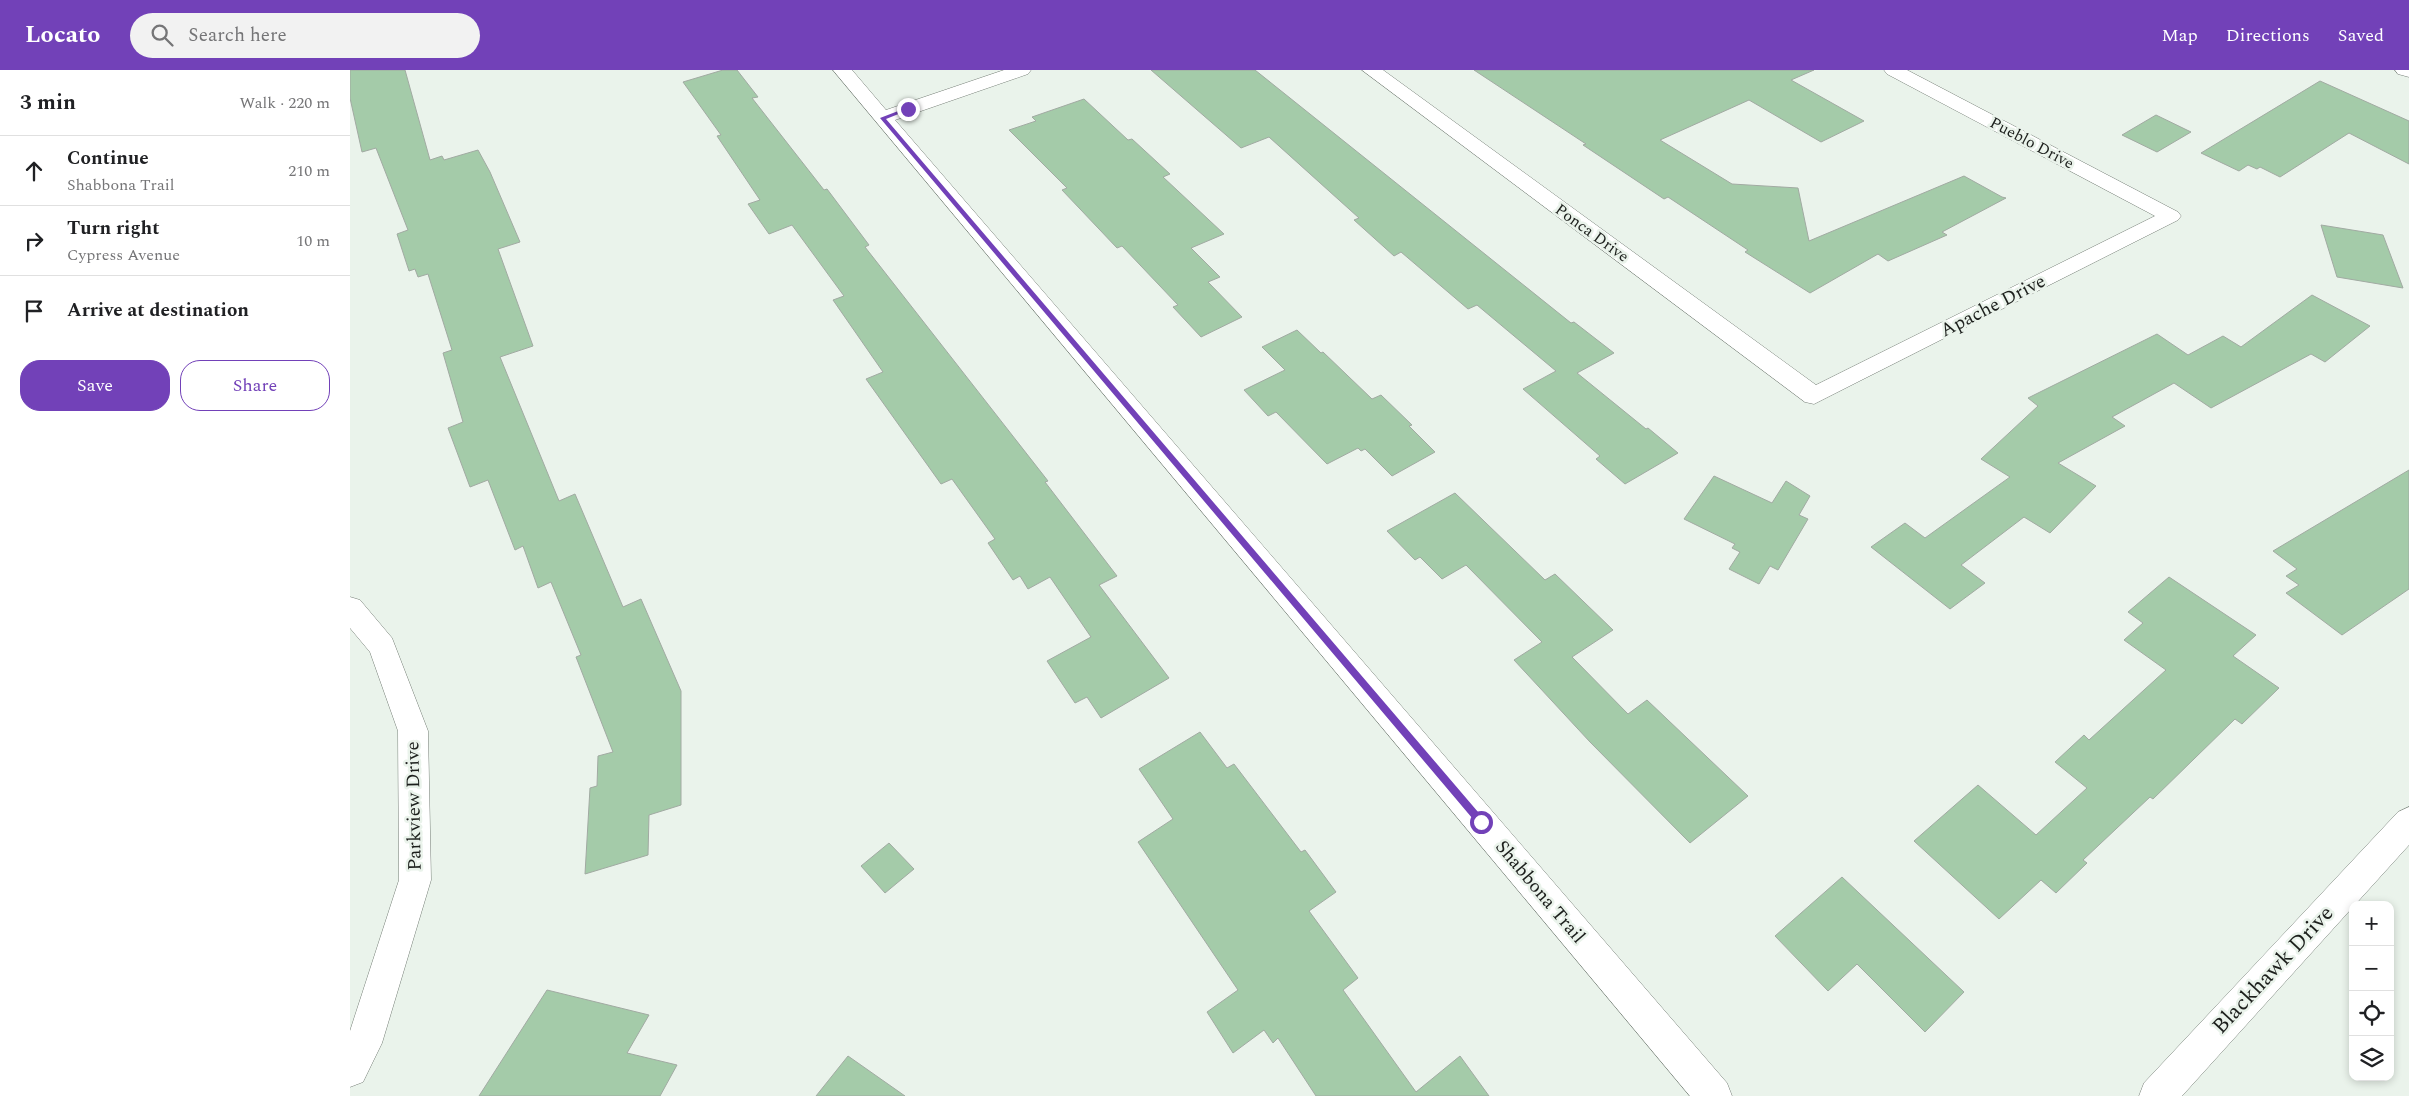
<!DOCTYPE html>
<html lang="en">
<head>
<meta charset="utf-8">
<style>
  body { margin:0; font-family:Spectral,serif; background:#f2f2f2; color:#202124 }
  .controls { position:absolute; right:15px; bottom:15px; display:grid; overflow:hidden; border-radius:10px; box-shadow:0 2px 8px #0003 }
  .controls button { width:45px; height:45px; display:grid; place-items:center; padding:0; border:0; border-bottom:1px solid #e0e0e0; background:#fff; color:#202124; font:25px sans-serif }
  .stop { position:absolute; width:15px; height:15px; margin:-11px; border:4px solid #7241b8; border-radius:50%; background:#fff }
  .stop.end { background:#7241b8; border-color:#fff; box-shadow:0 1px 5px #0008 }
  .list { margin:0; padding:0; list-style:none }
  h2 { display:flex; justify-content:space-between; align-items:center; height:65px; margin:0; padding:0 20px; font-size:21px }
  h2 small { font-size:16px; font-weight:400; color:#757577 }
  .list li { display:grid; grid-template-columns:32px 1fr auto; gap:15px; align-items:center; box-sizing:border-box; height:70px; padding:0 20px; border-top:1px solid #e0e0e0 }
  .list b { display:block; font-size:19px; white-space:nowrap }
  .list p { margin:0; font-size:16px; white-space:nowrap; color:#757577 }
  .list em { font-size:16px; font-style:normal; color:#757577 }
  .actions { display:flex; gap:10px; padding:15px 20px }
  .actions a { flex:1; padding:11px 0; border:1px solid #7241b8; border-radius:20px; text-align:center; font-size:18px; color:#7241b8 }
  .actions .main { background:#7241b8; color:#fff }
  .icon { flex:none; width:28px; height:28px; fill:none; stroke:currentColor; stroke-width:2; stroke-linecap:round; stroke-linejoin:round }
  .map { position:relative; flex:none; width:2059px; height:1026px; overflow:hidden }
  header { display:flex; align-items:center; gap:30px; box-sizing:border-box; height:70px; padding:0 25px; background:#7241b8; color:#fff }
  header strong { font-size:24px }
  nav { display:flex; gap:28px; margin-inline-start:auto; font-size:18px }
  .search { width:350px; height:45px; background:#f2f2f2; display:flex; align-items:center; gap:12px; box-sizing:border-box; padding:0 18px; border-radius:28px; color:#757577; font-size:19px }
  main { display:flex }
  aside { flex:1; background:#fff }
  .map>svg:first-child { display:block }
  .building { fill:#a4cba9; stroke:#a1aaa2 }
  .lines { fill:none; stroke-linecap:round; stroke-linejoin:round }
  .minor-casing { stroke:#757e76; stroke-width:1 }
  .minor { fill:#fff; fill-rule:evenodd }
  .route { fill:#7241b8 }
  .labels { text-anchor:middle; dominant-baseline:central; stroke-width:5; stroke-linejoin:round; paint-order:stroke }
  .far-street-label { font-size:16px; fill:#1c1f1c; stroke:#eaf3eb }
  .street-label { font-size:19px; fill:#1c1f1c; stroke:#eaf3eb }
  .near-street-label { font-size:22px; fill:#1c1f1c; stroke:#eaf3eb }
</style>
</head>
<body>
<header>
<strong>Locato</strong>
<div class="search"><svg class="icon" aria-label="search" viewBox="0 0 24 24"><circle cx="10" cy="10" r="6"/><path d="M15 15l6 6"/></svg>Search here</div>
<nav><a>Map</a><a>Directions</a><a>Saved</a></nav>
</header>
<main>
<aside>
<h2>3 min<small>Walk · 220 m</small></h2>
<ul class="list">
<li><svg class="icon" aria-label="ahead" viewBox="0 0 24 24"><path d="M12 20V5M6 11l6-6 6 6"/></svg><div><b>Continue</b><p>Shabbona Trail</p></div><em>210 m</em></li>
<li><svg class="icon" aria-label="right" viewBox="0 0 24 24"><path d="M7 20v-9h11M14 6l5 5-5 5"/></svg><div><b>Turn right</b><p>Cypress Avenue</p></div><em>10 m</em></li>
<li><svg class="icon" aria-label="arrive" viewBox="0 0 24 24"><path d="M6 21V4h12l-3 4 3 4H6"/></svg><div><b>Arrive at destination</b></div></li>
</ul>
<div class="actions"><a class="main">Save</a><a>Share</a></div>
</aside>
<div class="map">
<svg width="2059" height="1026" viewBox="0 0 2059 1026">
  <rect width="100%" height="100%" fill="#eaf3eb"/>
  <g class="building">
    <path d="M 0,0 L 55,0 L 80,90 L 92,86 L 94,90 L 128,80 L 140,102 L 170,172 L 148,179 L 183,276 L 150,287 L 209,431 L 225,424 L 273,537 L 291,529 L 331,621 L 331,735 L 299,745 L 298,785 L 235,804 L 240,718 L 247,716 L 248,686 L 263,682 L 226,587 L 231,585 L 201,512 L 188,518 L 173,476 L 165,480 L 138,410 L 120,417 L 98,358 L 113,352 L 93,283 L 102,280 L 78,204 L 68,207 L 65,199 L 59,201 L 47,164 L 58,160 L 26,78 L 12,82 L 0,28 Z"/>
    <path d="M 373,0 L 387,0 L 408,27 L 402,28 L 474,120 L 477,119 L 519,175 L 515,177 L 698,411 L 695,412 L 767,506 L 749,515 L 819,608 L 751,648 L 737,627 L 725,633 L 697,591 L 741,567 L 700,507 L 678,519 L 670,506 L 663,510 L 638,473 L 645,469 L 602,409 L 591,414 L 516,309 L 533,302 L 483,230 L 494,226 L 442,155 L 419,164 L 398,134 L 410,130 L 367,66 L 371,65 L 333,12 Z"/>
    <path d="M 801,0 L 905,0 L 1221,253 L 1224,252 L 1264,283 L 1227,303 L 1296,359 L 1298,358 L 1328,383 L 1275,414 L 1246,389 L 1250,386 L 1173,319 L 1206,301 L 1127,235 L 1118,239 L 1051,182 L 1044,186 L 1004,150 L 1009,148 L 919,67 L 891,78 Z"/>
    <path d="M 1124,0 L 1464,0 L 1441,10 L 1514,51 L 1471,72 L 1399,30 L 1310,70 L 1382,114 L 1448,118 L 1459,171 L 1614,106 L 1652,127 L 1656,128 L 1592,162 L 1597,165 L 1538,191 L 1528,184 L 1460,223 L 1395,182 L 1398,180 L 1318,127 L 1314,129 L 1233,75 L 1236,74 Z"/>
    <path d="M 1970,11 L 2059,51 L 2059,94 L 1999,63 L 1930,107 L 1910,97 L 1907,99 L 1898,95 L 1889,101 L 1851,83 Z"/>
    <path d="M 734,29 L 778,70 L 782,69 L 820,104 L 813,107 L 874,164 L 841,178 L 870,207 L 858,212 L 892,247 L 851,267 L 823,237 L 828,235 L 772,176 L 767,178 L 712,120 L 717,118 L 659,60 L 686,51 L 682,47 Z"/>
    <path d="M 1806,45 L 1841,62 L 1807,82 L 1772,65 Z"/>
    <path d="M 1971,155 L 2033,165 L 2053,218 L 1987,207 Z"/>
    <path d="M 1962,225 L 2020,256 L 1975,292 L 1961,284 L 1861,338 L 1824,313 L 1762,347 L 1775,356 L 1708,393 L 1746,416 L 1700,463 L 1674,447 L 1611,495 L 1635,513 L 1600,539 L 1521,477 L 1555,453 L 1575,468 L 1660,407 L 1631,389 L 1688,336 L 1678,328 L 1807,264 L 1838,285 L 1873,266 L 1891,277 Z"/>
    <path d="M 947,260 L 971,283 L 973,282 L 1022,329 L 1031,325 L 1062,355 L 1059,356 L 1085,382 L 1042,406 L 1015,379 L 1011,381 L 1008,378 L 977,394 L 926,342 L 918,346 L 894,320 L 935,300 L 912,277 Z"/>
    <path d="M 2059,400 L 2059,519 L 1992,565 L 1936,523 L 1949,515 L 1936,506 L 1947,499 L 1923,481 Z"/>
    <path d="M 1364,406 L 1422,433 L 1436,411 L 1460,426 L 1449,445 L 1458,449 L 1428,500 L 1420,496 L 1409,514 L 1379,499 L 1390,482 L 1382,478 L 1385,474 L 1334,449 Z"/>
    <path d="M 1105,423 L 1195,510 L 1205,504 L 1263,560 L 1222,587 L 1278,644 L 1297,630 L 1398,726 L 1340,773 L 1240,672 L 1164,590 L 1192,572 L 1116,495 L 1092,509 L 1070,487 L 1065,490 L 1037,461 Z"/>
    <path d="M 1819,507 L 1906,565 L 1883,586 L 1929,618 L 1892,654 L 1885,649 L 1803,729 L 1800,727 L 1733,790 L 1737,793 L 1706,823 L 1691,810 L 1649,849 L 1564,771 L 1628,715 L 1686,765 L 1737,718 L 1705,692 L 1734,665 L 1739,670 L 1816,600 L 1774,570 L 1793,553 L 1778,542 Z"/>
    <path d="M 850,662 L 877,698 L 884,694 L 951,782 L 955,780 L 986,822 L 959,841 L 1008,908 L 993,920 L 1066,1022 L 1110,986 L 1139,1026 L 966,1026 L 928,968 L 923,973 L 914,960 L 883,983 L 857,942 L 888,920 L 788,772 L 823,749 L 789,699 Z"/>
    <path d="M 539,773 L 564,799 L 535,823 L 511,796 Z"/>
    <path d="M 1492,807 L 1614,922 L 1575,962 L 1507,894 L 1478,921 L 1425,866 Z"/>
    <path d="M 197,920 L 299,945 L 277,983 L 327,995 L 310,1026 L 129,1026 Z"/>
    <path d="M 498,986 L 555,1026 L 466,1026 Z"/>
  </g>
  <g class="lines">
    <defs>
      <g id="minor">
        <path d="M 483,0 L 502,0 L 536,40 L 654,0 L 681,0 L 678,4 L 545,50 L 1377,1013 L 1382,1026 L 1340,1026 Z"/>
        <path d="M 1012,0 L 1033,0 L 1466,315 L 1805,146 L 1537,4 L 1534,0 L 1557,0 L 1828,142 L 1831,146 L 1828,150 L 1464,334 L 1455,332 Z"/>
        <path d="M 2045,0 L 2059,0 L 2059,7 L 2048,4 Z"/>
        <path d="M 0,527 L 10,530 L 42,568 L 78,661 L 81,810 L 32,973 L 13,1012 L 0,1017 L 0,961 L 49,810 L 48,661 L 20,582 L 0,558 Z"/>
        <path d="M 2059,737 L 2059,775 L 1832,1026 L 1789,1026 L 1794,1013 L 2048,742 Z"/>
      </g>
    </defs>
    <use href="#minor" class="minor-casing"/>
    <use href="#minor" class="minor"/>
  </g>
  <path class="route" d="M 556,38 L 561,39 L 536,49 L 1134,749 L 1134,755 L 1128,755 L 530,48 Z"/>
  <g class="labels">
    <g class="far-street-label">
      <text transform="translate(1682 73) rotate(28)">Pueblo Drive</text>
      <text transform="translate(1242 163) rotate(36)">Ponca Drive</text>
    </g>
    <g class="street-label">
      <text transform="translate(1643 236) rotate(-27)">Apache Drive</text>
      <text transform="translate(64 736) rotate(-91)">Parkview Drive</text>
      <text transform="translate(1190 822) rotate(50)">Shabbona Trail</text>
    </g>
    <g class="near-street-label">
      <text transform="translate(1923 900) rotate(-47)">Blackhawk Drive</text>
    </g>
  </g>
</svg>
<div class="controls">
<button>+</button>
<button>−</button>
<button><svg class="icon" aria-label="locate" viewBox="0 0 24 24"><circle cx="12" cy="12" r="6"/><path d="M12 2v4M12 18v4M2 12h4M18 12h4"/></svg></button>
<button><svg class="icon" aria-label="layers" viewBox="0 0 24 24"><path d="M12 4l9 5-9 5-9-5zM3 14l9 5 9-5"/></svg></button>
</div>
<div class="stop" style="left:1131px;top:752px"></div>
<div class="stop end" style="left:558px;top:39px"></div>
</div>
</main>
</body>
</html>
